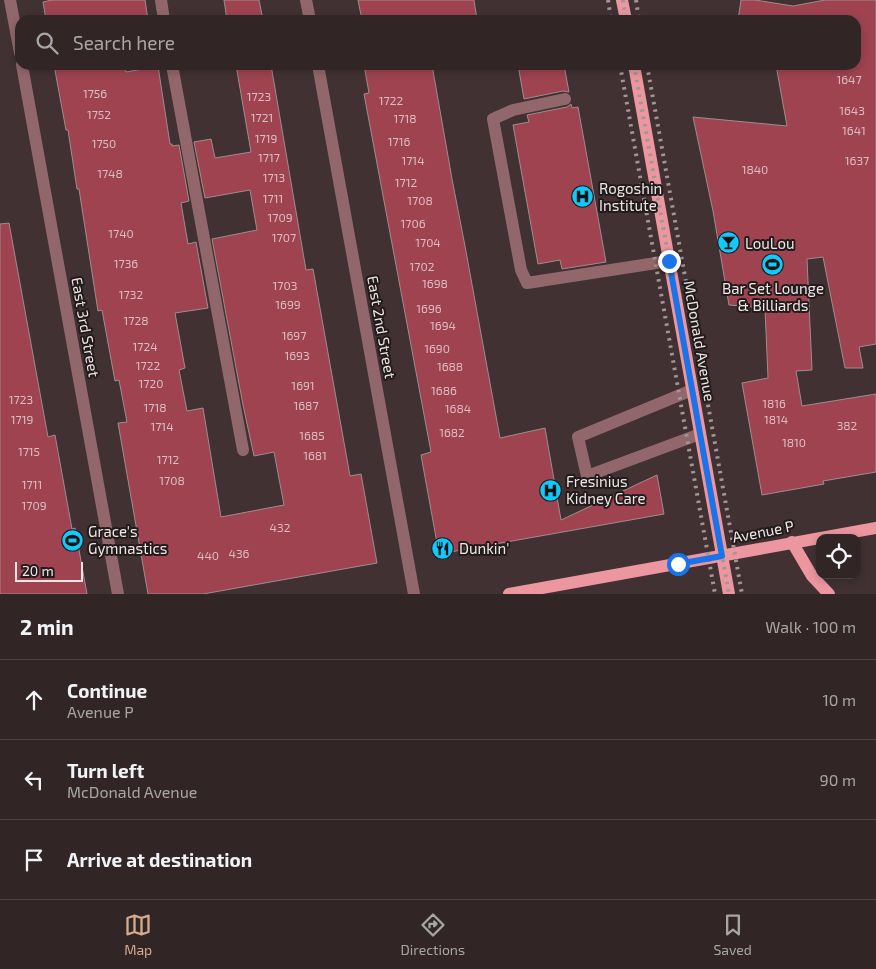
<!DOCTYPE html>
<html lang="en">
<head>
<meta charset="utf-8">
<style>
  body { margin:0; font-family:"Exo 2",sans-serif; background:#392d2e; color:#f1f3f6 }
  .controls { position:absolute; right:15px; bottom:15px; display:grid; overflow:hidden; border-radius:10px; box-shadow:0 2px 8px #0003 }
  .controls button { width:45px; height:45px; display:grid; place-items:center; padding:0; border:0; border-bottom:1px solid #4c4243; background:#312526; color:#f1f3f6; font:25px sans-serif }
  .scale { position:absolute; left:15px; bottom:12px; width:68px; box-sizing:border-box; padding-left:5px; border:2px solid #f0e6e6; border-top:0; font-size:14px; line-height:18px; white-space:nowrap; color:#f0e6e6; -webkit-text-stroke:4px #221b1c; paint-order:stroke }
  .stop { position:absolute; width:15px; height:15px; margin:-11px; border:4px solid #1a73e8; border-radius:50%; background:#fff }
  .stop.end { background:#1a73e8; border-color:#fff; box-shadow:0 1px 5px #0008 }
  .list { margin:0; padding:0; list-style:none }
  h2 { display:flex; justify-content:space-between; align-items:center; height:65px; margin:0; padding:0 20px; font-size:21px }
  h2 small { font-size:16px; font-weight:400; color:#a8a5a7 }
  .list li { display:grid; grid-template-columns:32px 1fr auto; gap:15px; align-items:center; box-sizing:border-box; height:80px; padding:0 20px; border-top:1px solid #4c4243 }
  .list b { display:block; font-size:19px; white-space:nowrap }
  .list p { margin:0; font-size:16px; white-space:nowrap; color:#a8a5a7 }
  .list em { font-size:16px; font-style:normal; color:#a8a5a7 }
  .icon { flex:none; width:28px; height:28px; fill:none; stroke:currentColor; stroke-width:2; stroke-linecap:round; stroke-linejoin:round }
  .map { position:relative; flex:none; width:876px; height:594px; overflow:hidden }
  .search { position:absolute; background:#312526; box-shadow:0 2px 8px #0003; left:15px; right:15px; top:15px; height:55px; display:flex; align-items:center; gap:12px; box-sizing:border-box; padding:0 18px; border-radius:15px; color:#a8a5a7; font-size:19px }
  .sheet { height:305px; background:#312526 }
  nav { display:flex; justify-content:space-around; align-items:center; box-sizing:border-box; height:70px; border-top:1px solid #4c4243; background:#312526; font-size:14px; color:#a8a5a7 }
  nav a { display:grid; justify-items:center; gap:2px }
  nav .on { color:#d6ab8b }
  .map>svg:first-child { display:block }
  .building { fill:#9f4351; stroke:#9f8d8e }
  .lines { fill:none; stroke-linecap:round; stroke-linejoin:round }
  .minor { stroke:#92676b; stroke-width:12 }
  .major { stroke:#ec969f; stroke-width:12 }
  .rail { stroke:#a29595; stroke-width:4; stroke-dasharray:2.5 5; stroke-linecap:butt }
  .route { stroke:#1a73e8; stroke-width:6 }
  .labels { text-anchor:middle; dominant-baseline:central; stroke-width:4; stroke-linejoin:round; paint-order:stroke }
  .number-label { font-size:12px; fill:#dcbdc1 }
  .poi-label { font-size:15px; fill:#f0e6e6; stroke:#221b1c; text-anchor:start }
  .street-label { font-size:15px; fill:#f0e6e6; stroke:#221b1c }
</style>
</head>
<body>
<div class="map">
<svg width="876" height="594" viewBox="0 0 876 594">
  <rect width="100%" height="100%" fill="#413132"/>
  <g class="building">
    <path d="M 52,0 L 145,0 L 148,20 L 46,20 L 43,2 Z"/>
    <path d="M 224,0 L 259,0 L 263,20 L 227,20 Z"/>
    <path d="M 358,0 L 474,0 L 477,20 L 362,20 Z"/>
    <path d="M 741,0 L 755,0 L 793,6 L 825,0 L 876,0 L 876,344 L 859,347 L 863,368 L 845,368 L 823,257 L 807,259 L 812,370 L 796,371 L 802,406 L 876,394 L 876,472 L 823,481 L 824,484 L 762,495 L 742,383 L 768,378 L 765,308 L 729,305 L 713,211 L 693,117 L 787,126 L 776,65 L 856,65 L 856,20 L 738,20 Z"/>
    <path d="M 54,65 L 125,65 L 126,72 L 158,66 L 170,144 L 172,144 L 172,146 L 179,145 L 189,201 L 181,203 L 188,244 L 196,242 L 208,308 L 175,313 L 185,368 L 179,370 L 187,411 L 203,408 L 221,517 L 284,505 L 274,452 L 254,456 L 243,405 L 212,239 L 257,230 L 250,190 L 205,198 L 194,142 L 211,139 L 215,158 L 251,152 L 236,65 L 271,65 L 306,270 L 313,269 L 350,476 L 361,474 L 377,563 L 203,594 L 148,594 L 118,423 L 127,422 L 119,380 L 115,381 L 102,310 L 98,311 L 79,189 L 77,189 L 68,130 L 66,130 Z"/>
    <path d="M 364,65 L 432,65 L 452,179 L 465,246 L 500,438 L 545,428 L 561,520 L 657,475 L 664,514 L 439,554 L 421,455 L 431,452 L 364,94 L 369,93 Z"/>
    <path d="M 518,65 L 564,65 L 569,92 L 563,91 L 524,99 Z"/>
    <path d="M 571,104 L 572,108 L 578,107 L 606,262 L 562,269 L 560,260 L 538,264 L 513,125 L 529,122 L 527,115 L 567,107 Z"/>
    <path d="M 9,223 L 48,437 L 55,435 L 72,529 L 75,528 L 87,594 L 0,594 L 0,224 Z"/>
  </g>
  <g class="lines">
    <g class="minor">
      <path d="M 10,0 L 20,53"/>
      <path d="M 161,0 L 164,20"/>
      <path d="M 306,0 L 310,20"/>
      <path d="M 22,65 L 118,594"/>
      <path d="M 172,65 L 243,450"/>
      <path d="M 318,65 L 414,594"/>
      <path d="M 565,99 L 513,110 L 493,119 L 521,270 L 527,283 L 669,261"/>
      <path d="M 692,390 L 578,437 L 587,476 L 700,434"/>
    </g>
    <g class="major">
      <path d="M 622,0 L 626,20"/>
      <path d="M 634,65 L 729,594"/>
      <path d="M 792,542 L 812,576 L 829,594"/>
      <path d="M 509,594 L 876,528"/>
    </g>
    <g class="rail">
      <path d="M 608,0 L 611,20"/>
      <path d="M 623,0 L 626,20"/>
      <path d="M 636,0 L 639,20"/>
      <path d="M 620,65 L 715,594"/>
      <path d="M 634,65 L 729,594"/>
      <path d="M 647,65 L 742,594"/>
    </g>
  </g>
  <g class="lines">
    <path class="route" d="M 669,261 L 722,556 L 678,564"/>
  </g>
  <defs>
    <symbol id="hospital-disc" viewBox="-11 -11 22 22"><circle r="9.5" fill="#0fcafa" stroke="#221b1c"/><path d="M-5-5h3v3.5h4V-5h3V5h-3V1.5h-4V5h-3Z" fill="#111"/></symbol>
    <symbol id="bar-disc" viewBox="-11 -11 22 22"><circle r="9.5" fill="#0fcafa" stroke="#221b1c"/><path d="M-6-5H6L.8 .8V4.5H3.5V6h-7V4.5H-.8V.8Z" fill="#111"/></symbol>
    <symbol id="stadium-disc" viewBox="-11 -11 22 22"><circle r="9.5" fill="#0fcafa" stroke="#221b1c"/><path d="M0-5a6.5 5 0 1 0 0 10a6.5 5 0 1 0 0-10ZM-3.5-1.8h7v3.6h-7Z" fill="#111"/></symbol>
    <symbol id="restaurant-disc" viewBox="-11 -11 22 22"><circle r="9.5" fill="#0fcafa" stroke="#221b1c"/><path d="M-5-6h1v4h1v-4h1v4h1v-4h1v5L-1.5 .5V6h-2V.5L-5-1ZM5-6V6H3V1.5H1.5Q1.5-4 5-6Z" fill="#111"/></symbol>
  </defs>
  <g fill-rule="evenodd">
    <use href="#hospital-disc" x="570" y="184" width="25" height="25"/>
    <use href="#bar-disc" x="716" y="230" width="25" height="25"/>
    <use href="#stadium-disc" x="760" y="252" width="25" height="25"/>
    <use href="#hospital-disc" x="538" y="478" width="25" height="25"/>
    <use href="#stadium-disc" x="60" y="528" width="25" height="25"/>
    <use href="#restaurant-disc" x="430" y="536" width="25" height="25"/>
  </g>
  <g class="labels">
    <g class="number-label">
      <text x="849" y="79">1647</text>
      <text x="95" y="93">1756</text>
      <text x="259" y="96">1723</text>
      <text x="391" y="100">1722</text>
      <text x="852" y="110">1643</text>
      <text x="99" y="114">1752</text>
      <text x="262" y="117">1721</text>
      <text x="405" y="118">1718</text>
      <text x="854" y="130">1641</text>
      <text x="266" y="138">1719</text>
      <text x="399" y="141">1716</text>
      <text x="104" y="143">1750</text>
      <text x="269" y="157">1717</text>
      <text x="413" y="160">1714</text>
      <text x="857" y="160">1637</text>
      <text x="755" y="169">1840</text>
      <text x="110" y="173">1748</text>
      <text x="274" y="177">1713</text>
      <text x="406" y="182">1712</text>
      <text x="273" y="198">1711</text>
      <text x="420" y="200">1708</text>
      <text x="280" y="217">1709</text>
      <text x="413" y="223">1706</text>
      <text x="121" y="233">1740</text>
      <text x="284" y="237">1707</text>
      <text x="428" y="242">1704</text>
      <text x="126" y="263">1736</text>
      <text x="422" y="266">1702</text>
      <text x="435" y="283">1698</text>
      <text x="285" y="285">1703</text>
      <text x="131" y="294">1732</text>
      <text x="288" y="304">1699</text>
      <text x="429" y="308">1696</text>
      <text x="136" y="320">1728</text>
      <text x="443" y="325">1694</text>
      <text x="294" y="335">1697</text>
      <text x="145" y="346">1724</text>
      <text x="437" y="348">1690</text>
      <text x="297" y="355">1693</text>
      <text x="148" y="365">1722</text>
      <text x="450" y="366">1688</text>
      <text x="151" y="383">1720</text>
      <text x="303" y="385">1691</text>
      <text x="444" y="390">1686</text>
      <text x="21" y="399">1723</text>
      <text x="774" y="403">1816</text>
      <text x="306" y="405">1687</text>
      <text x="155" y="407">1718</text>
      <text x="458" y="408">1684</text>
      <text x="22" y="419">1719</text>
      <text x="776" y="419">1814</text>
      <text x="847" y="425">382</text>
      <text x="162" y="426">1714</text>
      <text x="452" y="432">1682</text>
      <text x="312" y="435">1685</text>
      <text x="794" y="442">1810</text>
      <text x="29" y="451">1715</text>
      <text x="315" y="455">1681</text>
      <text x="168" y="459">1712</text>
      <text x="172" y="480">1708</text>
      <text x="32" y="484">1711</text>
      <text x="34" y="505">1709</text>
      <text x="280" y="527">432</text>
      <text x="239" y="553">436</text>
      <text x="208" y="555">440</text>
    </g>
    <g class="poi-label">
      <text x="599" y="188">Rogoshin<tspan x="599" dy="17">Institute</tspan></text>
      <text x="745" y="243">LouLou</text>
      <text x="773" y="288" text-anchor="middle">Bar Set Lounge<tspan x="773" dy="17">&amp; Billiards</tspan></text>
      <text x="566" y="481">Fresinius<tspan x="566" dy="17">Kidney Care</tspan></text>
      <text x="88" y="531">Grace's<tspan x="88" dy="17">Gymnastics</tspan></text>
      <text x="459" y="548">Dunkin'</text>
    </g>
    <g class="street-label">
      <text transform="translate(86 327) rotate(80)">East 3rd Street</text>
      <text transform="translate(382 327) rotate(80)">East 2nd Street</text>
      <text transform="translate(700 341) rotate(80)">McDonald Avenue</text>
      <text transform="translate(763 531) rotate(-11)">Avenue P</text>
    </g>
  </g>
</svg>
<div class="controls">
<button><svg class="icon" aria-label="locate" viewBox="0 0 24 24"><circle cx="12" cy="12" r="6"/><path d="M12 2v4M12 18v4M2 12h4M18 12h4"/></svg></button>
</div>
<div class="scale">20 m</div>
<div class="stop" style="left:678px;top:564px"></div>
<div class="stop end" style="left:669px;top:261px"></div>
<div class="search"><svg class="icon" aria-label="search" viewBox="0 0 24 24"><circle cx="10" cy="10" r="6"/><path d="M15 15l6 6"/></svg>Search here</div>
</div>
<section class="sheet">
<h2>2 min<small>Walk · 100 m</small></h2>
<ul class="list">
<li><svg class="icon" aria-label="ahead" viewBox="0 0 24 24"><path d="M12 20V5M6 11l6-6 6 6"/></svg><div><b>Continue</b><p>Avenue P</p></div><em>10 m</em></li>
<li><svg class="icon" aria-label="left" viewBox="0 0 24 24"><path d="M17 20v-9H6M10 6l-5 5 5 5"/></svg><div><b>Turn left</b><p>McDonald Avenue</p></div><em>90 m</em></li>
<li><svg class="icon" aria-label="arrive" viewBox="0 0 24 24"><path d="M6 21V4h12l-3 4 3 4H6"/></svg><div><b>Arrive at destination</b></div></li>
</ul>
</section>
<nav>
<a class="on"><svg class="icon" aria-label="map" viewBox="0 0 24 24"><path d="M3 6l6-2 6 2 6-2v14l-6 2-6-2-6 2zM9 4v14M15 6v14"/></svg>Map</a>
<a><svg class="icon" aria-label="directions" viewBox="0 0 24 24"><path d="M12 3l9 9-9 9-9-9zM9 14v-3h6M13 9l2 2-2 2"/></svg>Directions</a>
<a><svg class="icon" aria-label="saved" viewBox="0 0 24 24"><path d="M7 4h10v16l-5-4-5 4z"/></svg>Saved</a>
</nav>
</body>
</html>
